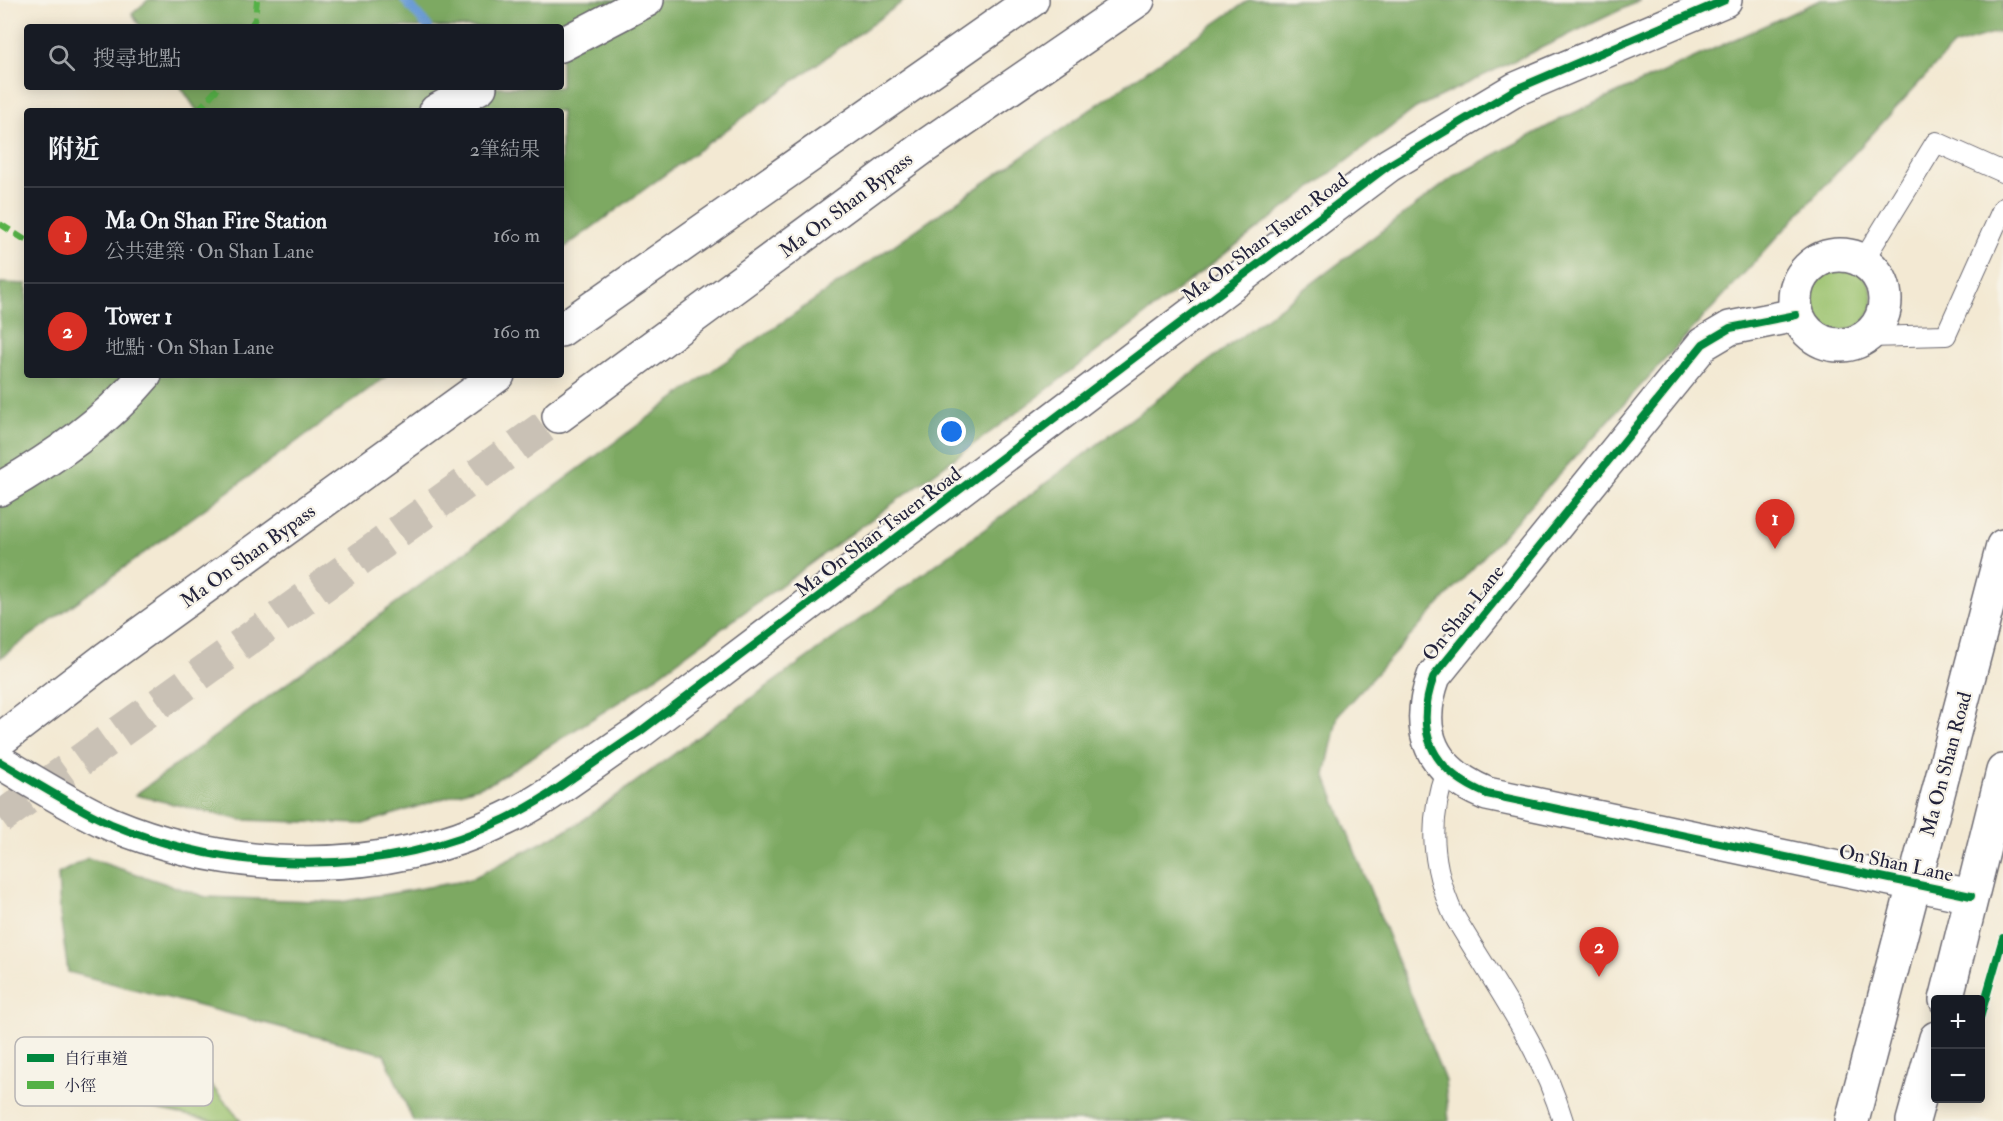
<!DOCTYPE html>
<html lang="zh-TW">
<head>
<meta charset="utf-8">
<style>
  body { margin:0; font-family:"IM FELL Double Pica","Noto Serif TC",serif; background:#20242c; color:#f1f3f6 }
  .controls { position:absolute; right:18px; bottom:18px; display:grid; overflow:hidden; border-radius:6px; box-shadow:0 3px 15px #0003 }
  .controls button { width:54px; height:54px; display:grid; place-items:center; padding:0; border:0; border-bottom:2px solid #363941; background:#171b24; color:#f1f3f6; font:30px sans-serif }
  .you { position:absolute; left:952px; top:432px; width:21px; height:21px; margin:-15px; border:4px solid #fff; border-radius:50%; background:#1a73e8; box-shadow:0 0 0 9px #1a73e833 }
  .badge { display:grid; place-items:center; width:39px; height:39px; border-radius:50%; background:#d93025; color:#fff; font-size:20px; font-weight:700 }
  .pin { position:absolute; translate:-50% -50px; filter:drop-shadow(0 2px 3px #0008) }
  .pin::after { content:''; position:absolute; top:32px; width:21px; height:18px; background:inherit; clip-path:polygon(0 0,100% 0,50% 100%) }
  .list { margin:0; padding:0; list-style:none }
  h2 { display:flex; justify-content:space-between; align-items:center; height:78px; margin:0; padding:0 24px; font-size:26px }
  h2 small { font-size:20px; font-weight:400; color:#9ea1a6 }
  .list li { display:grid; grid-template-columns:39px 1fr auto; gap:18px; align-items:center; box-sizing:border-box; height:96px; padding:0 24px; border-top:2px solid #363941 }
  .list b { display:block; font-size:22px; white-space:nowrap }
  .list p { margin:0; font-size:20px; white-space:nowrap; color:#9ea1a6 }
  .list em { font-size:20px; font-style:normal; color:#9ea1a6 }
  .icon { flex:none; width:33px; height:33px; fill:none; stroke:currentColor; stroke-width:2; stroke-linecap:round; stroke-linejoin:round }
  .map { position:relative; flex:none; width:2003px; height:1121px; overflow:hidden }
  .search { position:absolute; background:#171b24; box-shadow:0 3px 15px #0003; left:24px; top:24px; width:540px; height:66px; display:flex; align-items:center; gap:15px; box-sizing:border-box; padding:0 21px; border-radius:6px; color:#9ea1a6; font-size:22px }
  .panel { position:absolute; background:#171b24; box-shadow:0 3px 15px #0003; left:24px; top:108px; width:540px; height:270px; border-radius:6px }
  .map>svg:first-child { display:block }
  .green { fill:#9cc36f; stroke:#5f7255; stroke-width:1.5 }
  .forest { fill:#7da962; stroke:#50664e; stroke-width:1.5 }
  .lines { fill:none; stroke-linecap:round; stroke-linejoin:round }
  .stream { stroke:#6c9cd5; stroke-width:10 }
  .primary-tunnel { stroke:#c9c1b5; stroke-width:33; stroke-dasharray:33 16; stroke-linecap:butt }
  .service-casing { stroke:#6b6870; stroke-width:22 }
  .minor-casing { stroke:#6b6870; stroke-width:36 }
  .secondary-casing { stroke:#6b6870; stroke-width:36 }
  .primary-casing { stroke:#6b6870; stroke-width:36 }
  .service { stroke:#fff; stroke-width:20 }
  .minor { stroke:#fff; stroke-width:33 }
  .secondary { stroke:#fff; stroke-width:33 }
  .primary { stroke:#fff; stroke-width:33 }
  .quiet { stroke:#55b146; stroke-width:6; stroke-dasharray:12 6; stroke-linecap:butt }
  .cycleway-casing { stroke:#f7f3e8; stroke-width:11 }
  .cycleway { stroke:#00873e; stroke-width:8 }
  .labels { text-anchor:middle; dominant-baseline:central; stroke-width:4.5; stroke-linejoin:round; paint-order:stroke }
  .street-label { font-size:20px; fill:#22223b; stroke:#f7f3e8 }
  .key { fill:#f7f3e8; stroke:#b7b4b4; stroke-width:1.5 }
  .key-label { font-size:16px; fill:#22223b }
</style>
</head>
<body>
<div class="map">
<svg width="2003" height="1121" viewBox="0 0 2003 1121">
  <rect width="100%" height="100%" fill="#f7f3e8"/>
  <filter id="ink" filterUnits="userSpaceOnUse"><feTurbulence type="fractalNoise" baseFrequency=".0167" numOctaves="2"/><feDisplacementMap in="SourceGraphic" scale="12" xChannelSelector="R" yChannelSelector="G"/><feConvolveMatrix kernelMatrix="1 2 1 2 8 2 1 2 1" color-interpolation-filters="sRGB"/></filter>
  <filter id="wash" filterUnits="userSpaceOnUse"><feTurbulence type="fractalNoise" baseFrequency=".008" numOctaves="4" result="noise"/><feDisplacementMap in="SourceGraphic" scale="24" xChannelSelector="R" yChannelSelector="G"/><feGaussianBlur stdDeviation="1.35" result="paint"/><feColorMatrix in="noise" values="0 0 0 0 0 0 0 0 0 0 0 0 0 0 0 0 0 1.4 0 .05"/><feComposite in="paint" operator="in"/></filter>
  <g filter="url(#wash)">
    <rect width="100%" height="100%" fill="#f3e9d3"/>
    <g class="green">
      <circle cx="1841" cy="299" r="32"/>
      <path d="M 131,1055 L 199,1071 L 241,1121 L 215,1121 L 121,1102 Z"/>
    </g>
    <g class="forest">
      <path d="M 148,0 L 905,0 L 561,250 L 561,111 L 197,111 L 181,87 L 561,87 L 561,27 L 141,27 L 132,14 Z"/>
      <path d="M 1249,0 L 1641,0 L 1416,108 L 1011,417 L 638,690 L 491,783 L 363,824 L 241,820 L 135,795 L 713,370 Z"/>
      <path d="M 1820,0 L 2003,0 L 2003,31 L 1953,46 L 1338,715 L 1325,775 L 1445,1081 L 1449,1121 L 413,1121 L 384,1054 L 68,972 L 60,914 L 58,874 L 88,858 L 206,897 L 341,902 L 469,880 L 576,825 L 982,531 L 1455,176 L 1565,117 Z"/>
      <path d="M 0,283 L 27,284 L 27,375 L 388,375 L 0,658 Z"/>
    </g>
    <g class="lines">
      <path class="stream" d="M 405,0 L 428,27"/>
    </g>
  </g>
  <g filter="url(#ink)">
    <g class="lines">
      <path class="primary-tunnel" d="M 0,818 L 559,416"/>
      <defs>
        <g id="service">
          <path d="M 1863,261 L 1936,142 L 2003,172"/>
          <path d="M 1868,337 L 1946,335 L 2003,208"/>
          <path d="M 1446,770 C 1428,821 1431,865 1453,914 C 1492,981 1541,1046 1563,1121"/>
        </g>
        <g id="minor">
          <path d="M 561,45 L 647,0"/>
          <path d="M 436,111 L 480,87"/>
          <circle cx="1840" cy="300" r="45"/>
          <path d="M 1796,315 L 1730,328 L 1703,344 L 1434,676 C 1413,733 1432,771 1487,794 L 1971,896"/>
          <path d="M 0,489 C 54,458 105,423 145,375"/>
          <path d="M 0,762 C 36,783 73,807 111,824 C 234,875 384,878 505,819 C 552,797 594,761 638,733 L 1389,165 L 1516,89 L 1725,0"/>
        </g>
        <g id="secondary">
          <path d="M 1946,1000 L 2003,771"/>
          <path d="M 1852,1121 L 2003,546"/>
          <path d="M 1913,1121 L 1936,1038"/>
        </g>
        <g id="primary">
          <path d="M 561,330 L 1032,0"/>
          <path d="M 559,416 L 921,149 L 1138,0"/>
          <path d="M 0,740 L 108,657 L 498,375"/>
        </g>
      </defs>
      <use href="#service" class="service-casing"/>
      <use href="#minor" class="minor-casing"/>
      <use href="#secondary" class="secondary-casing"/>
      <use href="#primary" class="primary-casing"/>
      <use href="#service" class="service"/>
      <use href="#minor" class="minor"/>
      <use href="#secondary" class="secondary"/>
      <use href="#primary" class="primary"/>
      <g class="quiet">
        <path d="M 250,27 L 255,19 L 257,0"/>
        <path d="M 197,111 L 219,87"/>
        <path d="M 0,224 L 27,241"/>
      </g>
      <defs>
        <g id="cycleway">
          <path d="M 1796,315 L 1730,328 L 1703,344 L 1434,676 C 1413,733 1432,771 1487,794 L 1971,896"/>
          <path d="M 0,762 C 36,783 73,807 111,824 C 234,875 384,878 505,819 C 552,797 594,761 638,733 L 1389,165 L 1516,89 L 1725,0"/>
          <path d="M 1980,1018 L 2003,938"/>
        </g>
      </defs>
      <use href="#cycleway" class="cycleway-casing"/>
      <use href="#cycleway" class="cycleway"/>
    </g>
  </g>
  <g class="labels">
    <g class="street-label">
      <text transform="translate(846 205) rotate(-37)">Ma On Shan Bypass</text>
      <text transform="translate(1265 238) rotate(-37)">Ma On Shan Tsuen Road</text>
      <text transform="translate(878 532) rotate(-37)">Ma On Shan Tsuen Road</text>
      <text transform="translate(248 556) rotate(-36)">Ma On Shan Bypass</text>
      <text transform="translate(1463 613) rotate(-51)">On Shan Lane</text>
      <text transform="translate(1946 764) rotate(-75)">Ma On Shan Road</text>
      <text transform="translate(1896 863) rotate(12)">On Shan Lane</text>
    </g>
  </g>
  <rect x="15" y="1037" width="198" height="69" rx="9" class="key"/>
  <rect x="27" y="1054" width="27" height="8" fill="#00873e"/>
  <rect x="27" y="1081" width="27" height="8" fill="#55b146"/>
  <g class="key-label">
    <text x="64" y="1064">自行車道</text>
    <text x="64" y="1091">小徑</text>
  </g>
</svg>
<div class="controls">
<button>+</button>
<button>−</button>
</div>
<div class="you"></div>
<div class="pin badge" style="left:1775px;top:549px">1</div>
<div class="pin badge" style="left:1599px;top:977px">2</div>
<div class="search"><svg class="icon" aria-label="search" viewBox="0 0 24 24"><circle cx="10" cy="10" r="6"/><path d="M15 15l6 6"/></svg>搜尋地點</div>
<section class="panel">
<h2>附近<small>2筆結果</small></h2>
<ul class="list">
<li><span class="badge">1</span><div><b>Ma On Shan Fire Station</b><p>公共建築 · On Shan Lane</p></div><em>160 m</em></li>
<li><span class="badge">2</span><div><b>Tower 1</b><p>地點 · On Shan Lane</p></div><em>160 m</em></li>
</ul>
</section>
</div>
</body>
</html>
